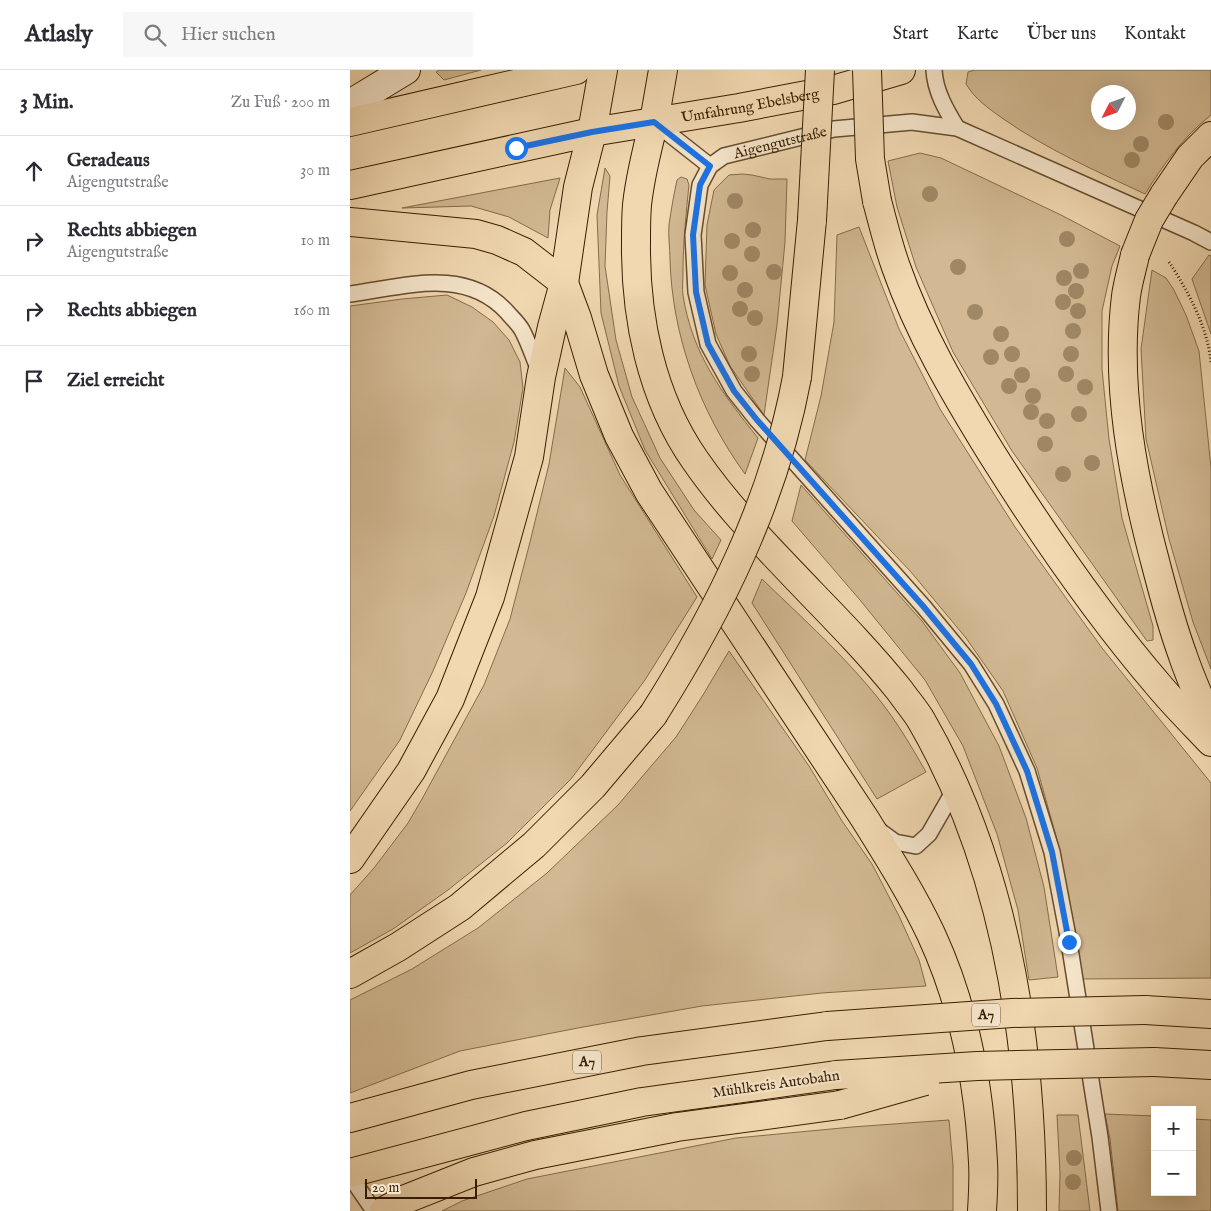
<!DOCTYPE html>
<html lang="de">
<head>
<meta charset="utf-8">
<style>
  body { margin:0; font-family:"IM FELL English",serif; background:#f7f7f7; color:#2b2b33 }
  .controls { position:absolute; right:15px; bottom:15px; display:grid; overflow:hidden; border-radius:0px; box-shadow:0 5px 20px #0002 }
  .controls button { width:45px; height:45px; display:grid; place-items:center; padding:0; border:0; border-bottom:1px solid #e1e1e2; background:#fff; color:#2b2b33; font:25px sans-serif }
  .compass { position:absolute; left:741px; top:15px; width:45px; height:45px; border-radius:50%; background:#fff; box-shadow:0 5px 20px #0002; rotate:228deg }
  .scale { position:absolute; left:15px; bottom:12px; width:112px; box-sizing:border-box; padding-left:5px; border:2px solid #381f02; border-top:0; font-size:14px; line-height:18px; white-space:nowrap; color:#381f02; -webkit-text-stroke:4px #f6e6cc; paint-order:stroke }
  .stop { position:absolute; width:15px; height:15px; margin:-11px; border:4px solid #1a73e8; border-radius:50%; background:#fff }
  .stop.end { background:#1a73e8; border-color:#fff; box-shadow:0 1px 5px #0008 }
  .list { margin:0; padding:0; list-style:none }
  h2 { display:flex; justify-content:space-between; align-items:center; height:65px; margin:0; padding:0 20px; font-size:21px }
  h2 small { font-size:16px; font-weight:400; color:#7c7c81 }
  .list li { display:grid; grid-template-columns:32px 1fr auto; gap:15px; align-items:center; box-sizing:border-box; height:70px; padding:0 20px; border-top:1px solid #e1e1e2 }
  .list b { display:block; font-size:19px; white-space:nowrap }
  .list p { margin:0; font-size:16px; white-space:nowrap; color:#7c7c81 }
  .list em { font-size:16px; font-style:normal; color:#7c7c81 }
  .icon { flex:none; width:28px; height:28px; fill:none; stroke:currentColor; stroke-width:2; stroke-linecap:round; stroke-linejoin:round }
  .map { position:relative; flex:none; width:861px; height:1141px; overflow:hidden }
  header { display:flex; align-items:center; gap:30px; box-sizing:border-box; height:70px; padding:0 25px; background:#fff; border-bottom:1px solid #e1e1e2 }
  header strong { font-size:24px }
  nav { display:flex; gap:28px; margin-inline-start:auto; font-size:18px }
  .search { width:350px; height:45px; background:#f7f7f7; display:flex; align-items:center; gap:12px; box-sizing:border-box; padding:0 18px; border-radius:0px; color:#7c7c81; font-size:19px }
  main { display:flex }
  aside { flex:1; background:#fff }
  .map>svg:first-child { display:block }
  .green { fill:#d2b993; stroke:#856c4a; fill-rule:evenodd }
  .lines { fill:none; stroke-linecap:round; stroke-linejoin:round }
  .lane-casing { stroke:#664d2e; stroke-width:18 }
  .secondary-casing { stroke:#381f02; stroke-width:30 }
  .primary-casing { stroke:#381f02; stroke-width:30 }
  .highway-casing { stroke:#381f02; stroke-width:30 }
  .path { stroke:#381f02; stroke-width:3; stroke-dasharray:1 2.5; stroke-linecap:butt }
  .lane { stroke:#f6e6cc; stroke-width:15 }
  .secondary { stroke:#f6e6cc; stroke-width:28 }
  .primary { stroke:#f1d8b1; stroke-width:28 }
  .highway { stroke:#f1d8b1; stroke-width:28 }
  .highway-bridge-casing { stroke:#381f02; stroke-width:30; stroke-linecap:butt }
  .highway-bridge { stroke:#f1d8b1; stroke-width:28 }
  .tree { fill:#a08865 }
  .route { stroke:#1a73e8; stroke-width:6 }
  .labels { text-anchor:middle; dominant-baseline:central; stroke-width:4.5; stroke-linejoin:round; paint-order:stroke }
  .shield { fill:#f6e6cc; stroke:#715b3f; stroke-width:1 }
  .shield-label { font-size:14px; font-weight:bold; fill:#381f02 }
  .street-label { font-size:15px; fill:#381f02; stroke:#f6e6cc }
</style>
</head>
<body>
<header>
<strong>Atlasly</strong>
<div class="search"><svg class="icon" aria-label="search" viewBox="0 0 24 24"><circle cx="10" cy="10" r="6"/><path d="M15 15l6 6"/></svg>Hier suchen</div>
<nav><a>Start</a><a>Karte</a><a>Über uns</a><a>Kontakt</a></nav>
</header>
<main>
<aside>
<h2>3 Min.<small>Zu Fuß · 200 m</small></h2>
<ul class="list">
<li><svg class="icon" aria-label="ahead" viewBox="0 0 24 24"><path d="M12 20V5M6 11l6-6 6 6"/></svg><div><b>Geradeaus</b><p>Aigengutstraße</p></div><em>30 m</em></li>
<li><svg class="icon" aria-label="right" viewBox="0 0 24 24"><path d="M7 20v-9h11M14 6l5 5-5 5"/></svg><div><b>Rechts abbiegen</b><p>Aigengutstraße</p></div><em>10 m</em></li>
<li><svg class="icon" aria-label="right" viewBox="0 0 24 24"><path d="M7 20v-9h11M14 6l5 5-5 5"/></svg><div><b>Rechts abbiegen</b></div><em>160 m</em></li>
<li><svg class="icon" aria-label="arrive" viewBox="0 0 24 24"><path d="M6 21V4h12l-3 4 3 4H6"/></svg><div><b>Ziel erreicht</b></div></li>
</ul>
</aside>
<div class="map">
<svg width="861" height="1141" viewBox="0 0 861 1141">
  <rect width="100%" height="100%" fill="#f1d8b1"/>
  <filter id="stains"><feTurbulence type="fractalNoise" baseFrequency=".004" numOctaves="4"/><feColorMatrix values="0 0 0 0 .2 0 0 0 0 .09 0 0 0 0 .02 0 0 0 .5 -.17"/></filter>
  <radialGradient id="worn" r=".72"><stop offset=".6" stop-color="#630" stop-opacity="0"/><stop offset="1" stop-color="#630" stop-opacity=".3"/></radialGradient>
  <g class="green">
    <path d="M 89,0 L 131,0 L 94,10 L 86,2 Z"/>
    <path d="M 625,0 L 861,0 L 861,45 C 833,67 813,95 795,124 C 746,101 696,79 652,48 C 638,38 625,29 616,14 L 618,2 ZM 748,22 L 778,22 L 778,52 L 748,52 Z"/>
    <path d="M 570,83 L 591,88 L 711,145 L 770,176 L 762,196 L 752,241 L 752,299 L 759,369 L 772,448 L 803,556 L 803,570 L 797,571 L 662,381 L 603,282 L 566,197 L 547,137 L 538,91 Z"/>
    <path d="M 255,98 L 260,106 L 257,142 L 255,196 L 266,270 L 282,327 L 310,388 L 344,440 L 371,470 L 362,489 L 295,380 L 269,316 L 251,243 L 247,145 Z"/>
    <path d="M 392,104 L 402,105 L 420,109 L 437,109 L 435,172 L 427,255 L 414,345 L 380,296 L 366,264 L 355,215 L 357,155 L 364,120 L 379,105 Z"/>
    <path d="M 331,107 L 337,109 L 339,115 C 336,144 333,173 333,202 C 333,210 332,218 333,225 C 342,284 372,323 408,368 L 395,404 C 350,342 322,266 320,189 C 320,178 318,166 319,155 C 321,140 324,124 327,110 Z"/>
    <path d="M 210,108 L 200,140 L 198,168 L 159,147 L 121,136 L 52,138 Z"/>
    <path d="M 509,157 L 549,259 L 590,339 L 665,457 L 752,578 L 861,713 L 861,908 L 731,909 L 706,766 L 687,698 L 653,621 L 616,568 L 561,502 L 455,390 L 471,326 L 484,252 L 487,165 Z"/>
    <path d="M 859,185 L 861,186 L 861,264 L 842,209 Z"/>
    <path d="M 802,200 L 816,208 L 824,220 L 836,245 L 849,281 L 861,398 L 861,599 L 843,552 L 819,469 L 796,369 L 791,279 Z"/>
    <path d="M 97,225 L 122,237 L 143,252 L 159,270 L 170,292 L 173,318 L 164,372 L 144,446 L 116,523 L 83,601 L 50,670 L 0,741 L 0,236 L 52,229 Z"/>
    <path d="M 215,298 L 230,317 L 270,405 L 347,527 L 295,610 L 221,709 L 157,773 L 98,820 L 43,859 L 0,883 L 0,825 L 24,798 L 58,753 L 72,729 L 134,615 L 160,549 L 180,472 L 199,394 Z"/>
    <path d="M 451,415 L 572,551 L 610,603 L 649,676 L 676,748 L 694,817 L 708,907 L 679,910 L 668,840 L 647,764 L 613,676 L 575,610 L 510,530 L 442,451 Z"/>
    <path d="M 412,509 C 448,544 486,578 518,616 C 541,642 559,672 576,702 L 527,729 L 402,533 Z"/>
    <path d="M 379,581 L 459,696 L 492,751 L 522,794 L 549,846 L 569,890 L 576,916 L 472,923 L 352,936 L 233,957 L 110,981 L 0,1023 L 0,930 L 62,899 L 128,858 L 197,803 L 268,735 L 326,667 L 353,625 Z"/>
    <path d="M 755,1044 L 805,1046 L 805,1122 L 842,1122 L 842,1049 L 861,1050 L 861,1141 L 768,1141 L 760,1069 Z"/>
    <path d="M 707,1045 L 728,1045 L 740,1141 L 709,1141 L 710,1103 Z"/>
    <path d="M 599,1050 L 603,1095 L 603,1141 L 92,1141 L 112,1131 L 177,1109 L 386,1068 L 502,1057 Z"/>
  </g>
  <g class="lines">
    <defs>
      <g id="lane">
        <path d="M 584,0 C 585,21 596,40 607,58"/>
        <path d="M 304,52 L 360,96"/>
        <path d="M 0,224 C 54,217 115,196 157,242 C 162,248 168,253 172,260 C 179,273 184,289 190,303"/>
        <path d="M 530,761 L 545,772 L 566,776 L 579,764 L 606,717"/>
        <path d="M 0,1106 L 24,1141"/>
        <path id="s1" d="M 759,1141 L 750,1067 L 719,872 L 702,782 L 677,701 L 646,634 L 621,594 L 573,536 L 407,350 L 384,321 L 358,274 L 346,222 L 343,165 L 350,115 L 360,96 L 374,86 L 484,59 L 562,52 L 607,58 L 844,163 L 861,172"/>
      </g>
      <path id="secondary" d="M 0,34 L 56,0"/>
      <g id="primary">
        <path d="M 0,52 L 226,0"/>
        <path d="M 304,52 L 313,0"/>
        <path d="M 242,62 L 253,0"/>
        <path id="s2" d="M 0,115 L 242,62 L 389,38 L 483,20 L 551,0"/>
      </g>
      <g id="highway">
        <path d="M 304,52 C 297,79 290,107 287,135 C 286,147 286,159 286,171 C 285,247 301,327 345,390 C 378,438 420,480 460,522 C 491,554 522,586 550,621 C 557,631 565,640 571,650 C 656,797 682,973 682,1141"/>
        <path d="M 814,125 L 840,87 L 861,66"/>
        <path d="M 527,131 C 533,153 538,175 546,197 C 569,263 605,324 642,384 C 693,465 747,544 810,617 C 826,636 844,654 861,672"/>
        <path d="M 0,152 L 126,164 L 147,170 L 174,182 L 214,213 L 227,248 L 244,305 L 269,366 L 299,422 L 515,749 C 538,786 562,824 581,864 C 614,935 629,1014 633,1092 C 634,1108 633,1125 632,1141"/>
        <path d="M 785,185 C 782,199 778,212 776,226 C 765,316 783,409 806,495 C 814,526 822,556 833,586 C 841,610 852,633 861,656"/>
        <path d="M 447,307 L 462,150"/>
        <path d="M 0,789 L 61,701 L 100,629 L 140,527 L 179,387 L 191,307 L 202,257 L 214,213 L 228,117 L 242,62"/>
        <path d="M 0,904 L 48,877 L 110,837 L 184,775 L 243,716 L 303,645"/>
        <path d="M 795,940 L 861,944"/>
        <path d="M 804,992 L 861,995"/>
        <path d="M 0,1048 L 121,1015 L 292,981 L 477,956"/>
        <path d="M 0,1103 L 176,1056 L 292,1032 L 486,1005"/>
        <path d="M 34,1141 L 56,1129 L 124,1102 L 185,1085 L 327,1057 L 490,1035"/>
      </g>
    </defs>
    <use href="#lane" class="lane-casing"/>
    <use href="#secondary" class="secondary-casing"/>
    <use href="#primary" class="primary-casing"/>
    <use href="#highway" class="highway-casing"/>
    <path class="path" d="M 819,192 C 838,221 858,258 861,293"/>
    <use href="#lane" class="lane"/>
    <use href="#secondary" class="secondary"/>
    <use href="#primary" class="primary"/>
    <use href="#highway" class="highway"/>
    <defs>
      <g id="highway-bridge">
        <path d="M 517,0 L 520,89 L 527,131"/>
        <path d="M 462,150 L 470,0"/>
        <path d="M 785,185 L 799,150 L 814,125"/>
        <path d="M 303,645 C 370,539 424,431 447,307"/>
        <path d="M 477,956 L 662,943 L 795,940"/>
        <path d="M 486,1005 L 627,996 L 804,992"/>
        <path d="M 490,1035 L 575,1011"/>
      </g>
    </defs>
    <use href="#highway-bridge" class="highway-bridge-casing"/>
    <use href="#highway-bridge" class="highway-bridge"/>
  </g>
  <g class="tree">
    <circle cx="816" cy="52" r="8"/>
    <circle cx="791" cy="74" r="8"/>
    <circle cx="782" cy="90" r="8"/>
    <circle cx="580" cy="124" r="8"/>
    <circle cx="385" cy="131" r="8"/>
    <circle cx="403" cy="160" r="8"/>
    <circle cx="717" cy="169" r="8"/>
    <circle cx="382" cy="171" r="8"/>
    <circle cx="402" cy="184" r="8"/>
    <circle cx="608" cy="197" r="8"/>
    <circle cx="731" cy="201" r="8"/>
    <circle cx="424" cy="202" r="8"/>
    <circle cx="380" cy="203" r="8"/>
    <circle cx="714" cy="208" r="8"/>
    <circle cx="395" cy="220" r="8"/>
    <circle cx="726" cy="221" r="8"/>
    <circle cx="713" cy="232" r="8"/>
    <circle cx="390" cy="239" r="8"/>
    <circle cx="728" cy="241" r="8"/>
    <circle cx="625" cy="242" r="8"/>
    <circle cx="405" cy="248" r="8"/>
    <circle cx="723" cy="261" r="8"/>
    <circle cx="651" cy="264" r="8"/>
    <circle cx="399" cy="284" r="8"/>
    <circle cx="662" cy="284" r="8"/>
    <circle cx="721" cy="284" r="8"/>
    <circle cx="641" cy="287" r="8"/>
    <circle cx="402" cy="304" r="8"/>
    <circle cx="716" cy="304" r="8"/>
    <circle cx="672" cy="305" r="8"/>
    <circle cx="659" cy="316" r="8"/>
    <circle cx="735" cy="317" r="8"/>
    <circle cx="683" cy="326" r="8"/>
    <circle cx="681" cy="342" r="8"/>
    <circle cx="729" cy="344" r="8"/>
    <circle cx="697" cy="351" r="8"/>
    <circle cx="695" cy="374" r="8"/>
    <circle cx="742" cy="393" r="8"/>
    <circle cx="713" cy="404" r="8"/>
    <circle cx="724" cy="1088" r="8"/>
    <circle cx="723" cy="1112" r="8"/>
  </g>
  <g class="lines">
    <path class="route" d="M 166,78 L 242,62 L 304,52 L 360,96 L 350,115 L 343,165 L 346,222 L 358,274 L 384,321 L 407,350 L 573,536 L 621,594 L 646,634 L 677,701 L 702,782 L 719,872"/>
  </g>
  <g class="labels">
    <g class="shield">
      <rect x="622" y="933.5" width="28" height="23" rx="4"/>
      <rect x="223" y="980.5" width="28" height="23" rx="4"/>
    </g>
    <g class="shield-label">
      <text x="636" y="945">A7</text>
      <text x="237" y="992">A7</text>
    </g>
    <g class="street-label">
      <text stroke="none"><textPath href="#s2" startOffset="408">Umfahrung Ebelsberg</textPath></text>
      <text stroke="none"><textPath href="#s1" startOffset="1242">Aigengutstraße</textPath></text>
      <text transform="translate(426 1014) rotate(-8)">Mühlkreis Autobahn</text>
    </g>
  </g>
  <rect width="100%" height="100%" filter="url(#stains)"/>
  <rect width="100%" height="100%" fill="url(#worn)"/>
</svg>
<div class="controls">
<button>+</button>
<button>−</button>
</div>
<svg class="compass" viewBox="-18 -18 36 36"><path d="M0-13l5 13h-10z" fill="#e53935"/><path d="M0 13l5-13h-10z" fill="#7c7c81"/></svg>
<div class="scale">20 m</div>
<div class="stop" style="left:166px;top:78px"></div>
<div class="stop end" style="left:719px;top:872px"></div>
</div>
</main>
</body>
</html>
